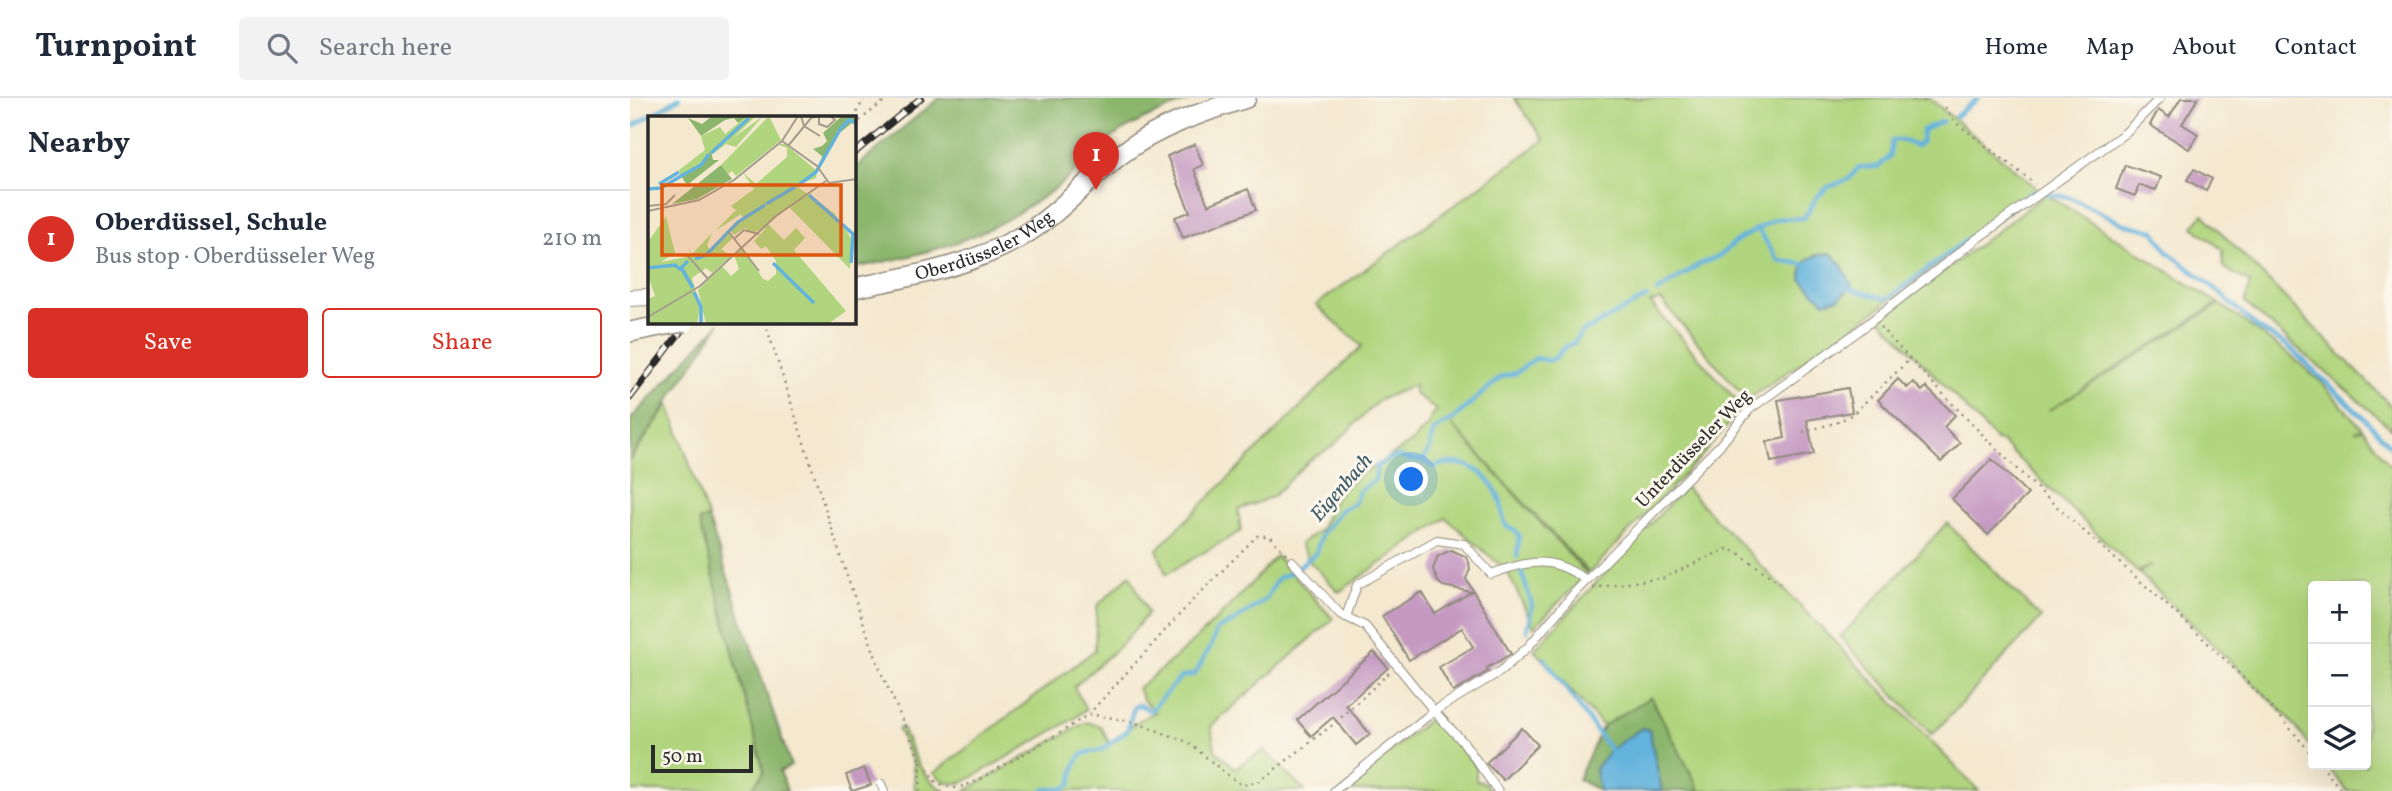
<!DOCTYPE html>
<html lang="en">
<head>
<meta charset="utf-8">
<style>
  body { margin:0; font-family:Vollkorn,serif; background:#f2f2f3; color:#1f2937 }
  .controls { position:absolute; right:21px; bottom:21px; display:grid; overflow:hidden; border-radius:7px; box-shadow:0 7px 28px #0002 }
  .controls button { width:63px; height:63px; display:grid; place-items:center; padding:0; border:0; border-bottom:2px solid #e0e1e3; background:#fff; color:#1f2937; font:35px sans-serif }
  .scale { position:absolute; left:21px; bottom:18px; width:102px; box-sizing:border-box; padding-left:7px; border:4px solid #2b2b2b; border-top:0; font-size:19px; line-height:24px; white-space:nowrap; color:#2b2b2b; -webkit-text-stroke:5px #fbf7ec; paint-order:stroke }
  .you { position:absolute; left:782px; top:382px; width:24px; height:24px; margin:-18px; border:5px solid #fff; border-radius:50%; background:#1a73e8; box-shadow:0 0 0 10px #1a73e833 }
  .badge { display:grid; place-items:center; width:46px; height:46px; border-radius:50%; background:#d93025; color:#fff; font-size:23px; font-weight:700 }
  .pin { position:absolute; translate:-50% -58px; filter:drop-shadow(0 2px 4px #0008) }
  .pin::after { content:''; position:absolute; top:37px; width:24px; height:21px; background:inherit; clip-path:polygon(0 0,100% 0,50% 100%) }
  .list { margin:0; padding:0; list-style:none }
  h2 { display:flex; justify-content:space-between; align-items:center; height:91px; margin:0; padding:0 28px; font-size:30px }
  h2 small { font-size:23px; font-weight:400; color:#747a83 }
  .list li { display:grid; grid-template-columns:46px 1fr auto; gap:21px; align-items:center; box-sizing:border-box; height:98px; padding:0 28px; border-top:2px solid #e0e1e3 }
  .list b { display:block; font-size:26px; white-space:nowrap }
  .list p { margin:0; font-size:23px; white-space:nowrap; color:#747a83 }
  .list em { font-size:23px; font-style:normal; color:#747a83 }
  .actions { display:flex; gap:14px; padding:21px 28px }
  .actions a { flex:1; padding:16px 0; border:2px solid #d93025; border-radius:7px; text-align:center; font-size:24px; color:#d93025 }
  .actions .main { background:#d93025; color:#fff }
  .icon { flex:none; width:38px; height:38px; fill:none; stroke:currentColor; stroke-width:2; stroke-linecap:round; stroke-linejoin:round }
  .map { position:relative; flex:none; width:1762px; height:693px; overflow:hidden }
  header { display:flex; align-items:center; gap:42px; box-sizing:border-box; height:98px; padding:0 35px; background:#fff; border-bottom:2px solid #e0e1e3 }
  header strong { font-size:33px }
  nav { display:flex; gap:38px; margin-inline-start:auto; font-size:24px }
  .search { width:490px; height:63px; background:#f2f2f3; display:flex; align-items:center; gap:18px; box-sizing:border-box; padding:0 24px; border-radius:7px; color:#747a83; font-size:26px }
  main { display:flex }
  aside { flex:1; background:#fff }
  .map>svg:first-child { display:block }
  .green { fill:#b1d57e; stroke:#6e8054; stroke-width:2 }
  .forest { fill:#8cb66d; stroke:#5c704c; stroke-width:2 }
  .water { fill:#63b3dd; stroke:#476f84; stroke-width:2 }
  .lines { fill:none; stroke-linecap:round; stroke-linejoin:round }
  .stream { stroke:#63b3dd; stroke-width:4.5 }
  .building { fill:#c599c2 }
  .service-casing { stroke:#908a7d; stroke-width:10 }
  .minor-casing { stroke:#908a7d; stroke-width:18 }
  .tertiary-casing { stroke:#908a7d; stroke-width:22 }
  .path { stroke:#908a7d; stroke-width:2.5; stroke-dasharray:2 5; stroke-linecap:butt }
  .service { stroke:#fff; stroke-width:8 }
  .minor { stroke:#fff; stroke-width:16 }
  .tertiary { stroke:#fff; stroke-width:19 }
  .rail-casing { stroke:#2b2b2b; stroke-width:7 }
  .rail { stroke:#fbf7ec; stroke-width:4.5; stroke-dasharray:13; stroke-linecap:butt }
  .tertiary-bridge-casing { stroke:#908a7d; stroke-width:22; stroke-linecap:butt }
  .tertiary-bridge { stroke:#fff; stroke-width:19 }
  .labels { text-anchor:middle; dominant-baseline:central; stroke-width:6; stroke-linejoin:round; paint-order:stroke }
  .street-label { font-size:19px; fill:#2b2b2b; stroke:#fbf7ec }
  .water-label { font-size:21px; font-style:italic; fill:#3f5b69; stroke:#fbf7ec }
  .inset-river { fill:none; stroke:#63b3dd; stroke-width:3.5 }
  .inset-road { fill:none; stroke:#a49c8d; stroke-width:2 }
  .view { fill:#df570e; fill-opacity:0.15; stroke:#df570e; stroke-width:3.5 }
  .inset-edge { fill:none; stroke:#2b2b2b; stroke-width:3.5 }
</style>
</head>
<body>
<header>
<strong>Turnpoint</strong>
<div class="search"><svg class="icon" aria-label="search" viewBox="0 0 24 24"><circle cx="10" cy="10" r="6"/><path d="M15 15l6 6"/></svg>Search here</div>
<nav><a>Home</a><a>Map</a><a>About</a><a>Contact</a></nav>
</header>
<main>
<aside>
<h2>Nearby<small></small></h2>
<ul class="list">
<li><span class="badge">1</span><div><b>Oberdüssel, Schule</b><p>Bus stop · Oberdüsseler Weg</p></div><em>210 m</em></li>
</ul>
<div class="actions"><a class="main">Save</a><a>Share</a></div>
</aside>
<div class="map">
<svg width="1762" height="693" viewBox="0 0 1762 693">
  <rect width="100%" height="100%" fill="#fbf7ec"/>
  <filter id="ink" filterUnits="userSpaceOnUse"><feTurbulence type="fractalNoise" baseFrequency=".0143" numOctaves="2"/><feDisplacementMap in="SourceGraphic" scale="14" xChannelSelector="R" yChannelSelector="G"/><feConvolveMatrix kernelMatrix="1 2 1 2 8 2 1 2 1" color-interpolation-filters="sRGB"/></filter>
  <filter id="wash" filterUnits="userSpaceOnUse"><feTurbulence type="fractalNoise" baseFrequency=".00686" numOctaves="4" result="noise"/><feDisplacementMap in="SourceGraphic" scale="28" xChannelSelector="R" yChannelSelector="G"/><feGaussianBlur stdDeviation="1.57" result="paint"/><feColorMatrix in="noise" values="0 0 0 0 0 0 0 0 0 0 0 0 0 0 0 0 0 1.4 0 .05"/><feComposite in="paint" operator="in"/></filter>
  <g filter="url(#wash)">
    <rect width="100%" height="100%" fill="#f4e8cf"/>
    <g class="green">
      <path d="M 884,0 L 1299,0 L 1409,92 L 1230,224 L 1117,302 L 1031,202 L 1020,205 L 1110,306 L 1107,316 L 1069,361 L 959,475 L 821,326 L 957,476 L 904,529 L 877,473 L 816,420 L 709,494 L 681,465 L 670,446 L 690,432 L 706,398 L 725,381 L 782,344 L 799,326 L 801,317 L 807,313 L 784,295 L 784,287 L 749,302 L 703,348 L 680,362 L 642,399 L 608,412 L 611,433 L 536,476 L 527,451 L 732,248 L 686,207 L 914,42 Z"/>
      <path d="M 1416,96 L 1588,205 L 1418,313 L 1590,206 L 1661,258 L 1690,283 L 1732,330 L 1725,333 L 1733,331 L 1762,370 L 1762,693 L 1717,693 L 1696,667 L 1736,667 L 1736,488 L 1683,488 L 1683,651 L 1656,617 L 1509,475 L 1522,467 L 1507,474 L 1370,343 L 1368,344 L 1251,221 Z"/>
      <path d="M 1573,116 L 1762,309 L 1762,331 L 1615,205 L 1620,185 L 1593,169 L 1593,152 L 1563,129 Z"/>
      <path d="M 39,306 L 78,420 L 70,423 L 134,674 L 120,693 L 0,693 L 0,362 Z"/>
      <path d="M 1055,389 L 1349,693 L 1070,693 L 1021,599 L 973,628 L 904,552 Z"/>
      <path d="M 1317,425 L 1411,520 L 1302,637 L 1210,539 Z"/>
      <path d="M 646,458 L 703,521 L 581,628 L 585,652 L 605,670 L 634,652 L 675,693 L 335,693 L 456,624 L 471,628 L 479,645 L 511,621 L 526,614 L 513,602 L 508,590 C 559,551 604,506 646,458 Z"/>
      <path d="M 500,477 L 518,515 L 496,542 L 444,589 L 456,611 L 445,620 L 334,684 C 320,688 313,684 304,675 L 465,552 L 467,508 Z"/>
      <path d="M 803,618 L 846,668 L 846,683 L 855,685 L 860,693 L 713,693 Z"/>
      <path d="M 272,629 C 281,651 292,684 316,693 L 285,693 L 283,665 L 268,631 Z"/>
    </g>
    <g class="forest">
      <path d="M 309,0 L 567,0 C 540,10 514,19 489,35 C 471,46 457,62 441,77 C 427,91 407,103 389,114 C 340,146 281,159 224,170 L 224,71 Z"/>
      <path d="M 90,225 L 0,362 L 0,322 Z"/>
      <path d="M 78,420 L 161,668 L 150,673 L 157,693 L 120,693 L 134,674 L 69,423 Z"/>
      <path d="M 1021,599 L 1070,693 L 970,693 L 948,681 L 973,628 Z"/>
    </g>
    <g class="water">
      <path d="M 1201,155 L 1212,168 L 1222,187 L 1210,200 L 1194,204 L 1171,181 C 1171,159 1183,157 1201,155 Z"/>
      <path d="M 1012,630 L 1019,632 L 1032,693 L 969,693 L 965,671 L 980,652 Z"/>
    </g>
    <g class="lines">
      <g class="stream">
        <path d="M 1326,18 L 1348,0"/>
        <path d="M 0,30 L 49,0"/>
        <path d="M 1417,96 L 1439,99 L 1494,126 L 1524,133 L 1538,154 L 1583,189 L 1628,230 L 1658,248 L 1737,323 L 1762,350"/>
        <path d="M 1128,131 L 1148,162 L 1173,166 L 1178,169"/>
        <path d="M 1213,189 L 1257,201 L 1402,93"/>
        <path d="M 1027,194 L 1070,166 L 1090,158 L 1106,143 L 1145,121 L 1174,120 L 1187,99 L 1198,89 L 1219,81 L 1229,69 L 1248,69 L 1260,58 L 1262,42 L 1270,42 L 1287,48 L 1292,43 L 1293,32 L 1313,23"/>
        <path d="M 793,362 L 803,369 C 834,357 861,375 871,405 C 873,412 872,422 876,427 C 880,431 885,432 889,437 L 887,459"/>
        <path d="M 891,472 L 902,507 L 897,533"/>
        <path d="M 914,560 L 983,656"/>
        <path d="M 412,693 L 415,691 L 433,691 L 441,686 C 445,666 446,652 470,653 L 497,633 L 504,609 L 510,607 L 520,613 L 551,579 L 565,576 L 582,546 L 587,531 L 603,524 L 636,501 L 648,480 L 662,474 L 686,455 L 692,435 L 712,411 L 724,406 L 729,393 L 745,382 L 747,368 C 776,350 767,364 793,362 L 800,351 L 803,333 L 823,321 L 871,279 L 886,275 L 906,260 C 932,269 925,249 944,245 L 951,235 L 1017,199"/>
      </g>
    </g>
    <g id="blocks">
      <g class="building">
        <path d="M 1551,0 L 1568,0 L 1552,26 L 1568,36 L 1559,51 L 1520,27 L 1528,12 L 1539,19 Z"/>
        <path d="M 565,46 L 573,67 L 564,71 L 578,107 L 618,91 L 626,112 L 553,140 L 545,119 L 560,114 L 537,58 Z"/>
        <path d="M 1495,67 L 1531,79 L 1526,92 L 1509,87 L 1505,98 L 1486,91 Z"/>
        <path d="M 1564,71 L 1582,81 L 1576,93 L 1557,82 Z"/>
        <path d="M 1268,281 L 1277,290 L 1283,284 L 1292,293 L 1296,289 L 1325,317 L 1314,329 L 1330,345 L 1311,364 L 1248,302 Z"/>
        <path d="M 1218,290 L 1222,314 L 1177,322 L 1184,356 L 1141,364 L 1137,344 L 1155,340 L 1148,302 Z"/>
        <path d="M 1362,361 L 1398,396 L 1358,437 L 1322,401 Z"/>
        <path d="M 821,452 L 835,458 L 839,464 L 840,471 L 836,481 L 881,556 L 857,570 L 858,573 L 823,594 L 809,569 L 843,549 L 832,530 L 779,562 L 752,518 L 792,494 L 805,516 L 841,494 L 813,488 L 808,484 L 803,471 L 808,458 Z"/>
        <path d="M 744,554 L 758,570 L 716,607 L 740,636 L 726,647 L 703,619 L 681,638 L 667,622 Z"/>
        <path d="M 892,630 L 908,647 L 873,682 L 856,665 Z"/>
        <path d="M 234,670 L 241,687 L 222,693 L 216,677 Z"/>
      </g>
    </g>
  </g>
  <g filter="url(#ink)">
    <use href="#blocks" fill-opacity="0" stroke="#908a7d" stroke-width="2"/>
    <g class="lines">
      <defs>
        <g id="service">
          <path d="M 662,463 L 710,516 L 735,528 L 804,613 L 834,645 L 868,693"/>
          <path d="M 716,519 L 727,487 L 807,442 L 834,446 L 861,476 C 881,469 906,460 927,467 C 938,470 948,477 957,482"/>
          <path d="M 251,686 L 254,693"/>
          <path d="M 704,693 L 804,613 L 871,573 L 898,549 L 946,493 L 1091,346 L 1120,311 L 1226,235 L 1348,140 L 1495,35 L 1530,0"/>
        </g>
        <path id="minor" d="M 0,200 L 19,199"/>
        <g id="tertiary">
          <path id="s1" d="M 224,190 C 282,178 340,169 392,138 C 429,116 456,83 490,57 C 526,29 573,14 616,0"/>
          <path d="M 0,234 L 30,228"/>
        </g>
      </defs>
      <use href="#service" class="service-casing"/>
      <use href="#minor" class="minor-casing"/>
      <use href="#tertiary" class="tertiary-casing"/>
      <g class="path">
        <path d="M 1315,9 L 1324,23 L 1405,86"/>
        <path d="M 224,21 L 234,0"/>
        <path d="M 224,27 L 258,0"/>
        <path d="M 135,224 L 217,478 L 251,574 L 288,657 L 305,683 L 313,687 L 326,690 L 343,685 L 430,635 L 459,616 L 561,504 L 627,438 L 639,438 L 657,457"/>
        <path d="M 1250,229 C 1307,290 1364,351 1425,407 C 1514,488 1607,563 1683,658"/>
        <path d="M 1173,334 L 1208,324 L 1223,316 L 1280,261"/>
        <path d="M 963,490 L 1033,480 L 1096,451 L 1107,454 L 1154,488"/>
        <path d="M 459,616 L 501,623 L 558,644 L 595,675 L 612,687 L 630,683 L 705,625 L 760,574"/>
        <path d="M 1691,667 L 1712,693"/>
        <path d="M 290,693 L 291,662"/>
      </g>
      <use href="#service" class="service"/>
      <use href="#minor" class="minor"/>
      <use href="#tertiary" class="tertiary"/>
      <defs>
        <g id="rail">
          <path d="M 224,55 L 291,0"/>
          <path d="M 0,300 L 58,224"/>
        </g>
      </defs>
      <use href="#rail" class="rail-casing"/>
      <use href="#rail" class="rail"/>
      <defs>
        <path id="tertiary-bridge" d="M 30,228 L 54,224"/>
      </defs>
      <use href="#tertiary-bridge" class="tertiary-bridge-casing"/>
      <use href="#tertiary-bridge" class="tertiary-bridge"/>
    </g>
  </g>
  <g class="labels">
    <g class="street-label">
      <text stroke="none"><textPath href="#s1" startOffset="138">Oberdüsseler Weg</textPath></text>
      <text transform="translate(1064 351) rotate(-46)">Unterdüsseler Weg</text>
    </g>
    <g class="water-label">
      <text transform="translate(712 390) rotate(-49)">Eigenbach</text>
    </g>
  </g>
  <g transform="translate(18 18)">
    <rect width="208" height="208" fill="#f4e8cf"/>
    <path d="M 99,0 L 108,0 L 85,22 L 115,0 L 88,31 L 78,28 L 65,38 L 63,36 L 53,49 L 33,60 L 31,54 L 57,34 L 53,20 L 72,11 L 77,18 ZM 121,0 L 133,24 L 88,60 L 84,55 L 80,58 L 73,49 ZM 129,28 L 137,28 L 169,55 L 168,62 L 147,69 L 186,97 L 197,112 L 204,124 L 202,153 L 141,91 L 120,108 L 136,124 L 148,112 L 157,122 L 146,134 L 198,195 L 180,208 L 58,208 L 50,174 L 74,150 L 83,160 L 91,153 L 86,139 L 95,132 L 115,163 L 120,165 L 128,158 L 128,145 L 118,130 L 113,133 L 106,125 L 118,112 L 103,117 L 97,112 L 86,119 L 82,114 L 95,102 L 93,98 L 67,115 L 88,94 L 83,90 L 106,73 L 95,57 L 108,68 L 139,41 L 139,32 ZM 18,100 L 27,137 L 13,146 L 43,140 L 41,133 L 44,138 L 64,117 L 59,129 L 62,134 L 79,115 L 85,122 L 73,133 L 83,140 L 64,157 L 58,152 L 44,162 L 52,192 L 49,208 L 0,208 L 0,183 L 7,180 L 0,160 L 0,126 Z" fill="#b1d57e"/>
    <path d="M 99,0 L 90,7 L 86,2 L 77,4 L 53,20 L 40,2 L 54,8 L 63,1 ZM 194,0 L 208,0 L 208,9 L 205,6 L 188,20 L 172,51 L 174,40 L 165,33 L 174,30 L 179,25 L 175,17 ZM 63,35 L 65,44 L 71,44 L 39,69 L 33,60 L 53,49 ZM 73,49 L 84,63 L 49,83 L 24,88 Z" fill="#8cb66d"/>
    <path class="inset-river" d="M 63,37 L 101,2M 33,60 L 53,49 L 61,38M 11,68 L 31,56M 149,70 L 168,56 L 193,12 L 201,4 L 209,8M 0,73 L 13,72 L 33,60M 161,79 L 205,118 L 203,147M 118,88 L 147,71M 47,143 L 58,139 L 90,106 L 117,89M 125,147 L 166,187M 0,152 L 27,149 L 32,153 L 40,145M 34,153 L 45,172M 46,176 L 53,191 L 53,208"/>
    <path class="inset-road" d="M 153,0 L 156,10 L 172,20M 134,25 L 169,50 L 181,67 L 209,63M 134,25 L 150,0M 140,30 L 163,2 L 171,0 L 171,8 L 179,11 L 187,4 L 182,0M 0,90 L 18,88 L 27,79M 0,95 L 51,84 L 86,64 L 134,25M 81,116 L 111,155M 87,122 L 96,114 L 111,118M 39,139 L 60,163M 0,201 L 52,170 L 128,100 L 178,65"/>
    <path class="view" d="M 14,69 L 193,69 L 193,139 L 14,139 Z"/>
    <rect width="208" height="208" class="inset-edge"/>
  </g>
</svg>
<div class="controls">
<button>+</button>
<button>−</button>
<button><svg class="icon" aria-label="layers" viewBox="0 0 24 24"><path d="M12 4l9 5-9 5-9-5zM3 14l9 5 9-5"/></svg></button>
</div>
<div class="scale">50 m</div>
<div class="you"></div>
<div class="pin badge" style="left:466px;top:92px">1</div>
</div>
</main>
</body>
</html>
